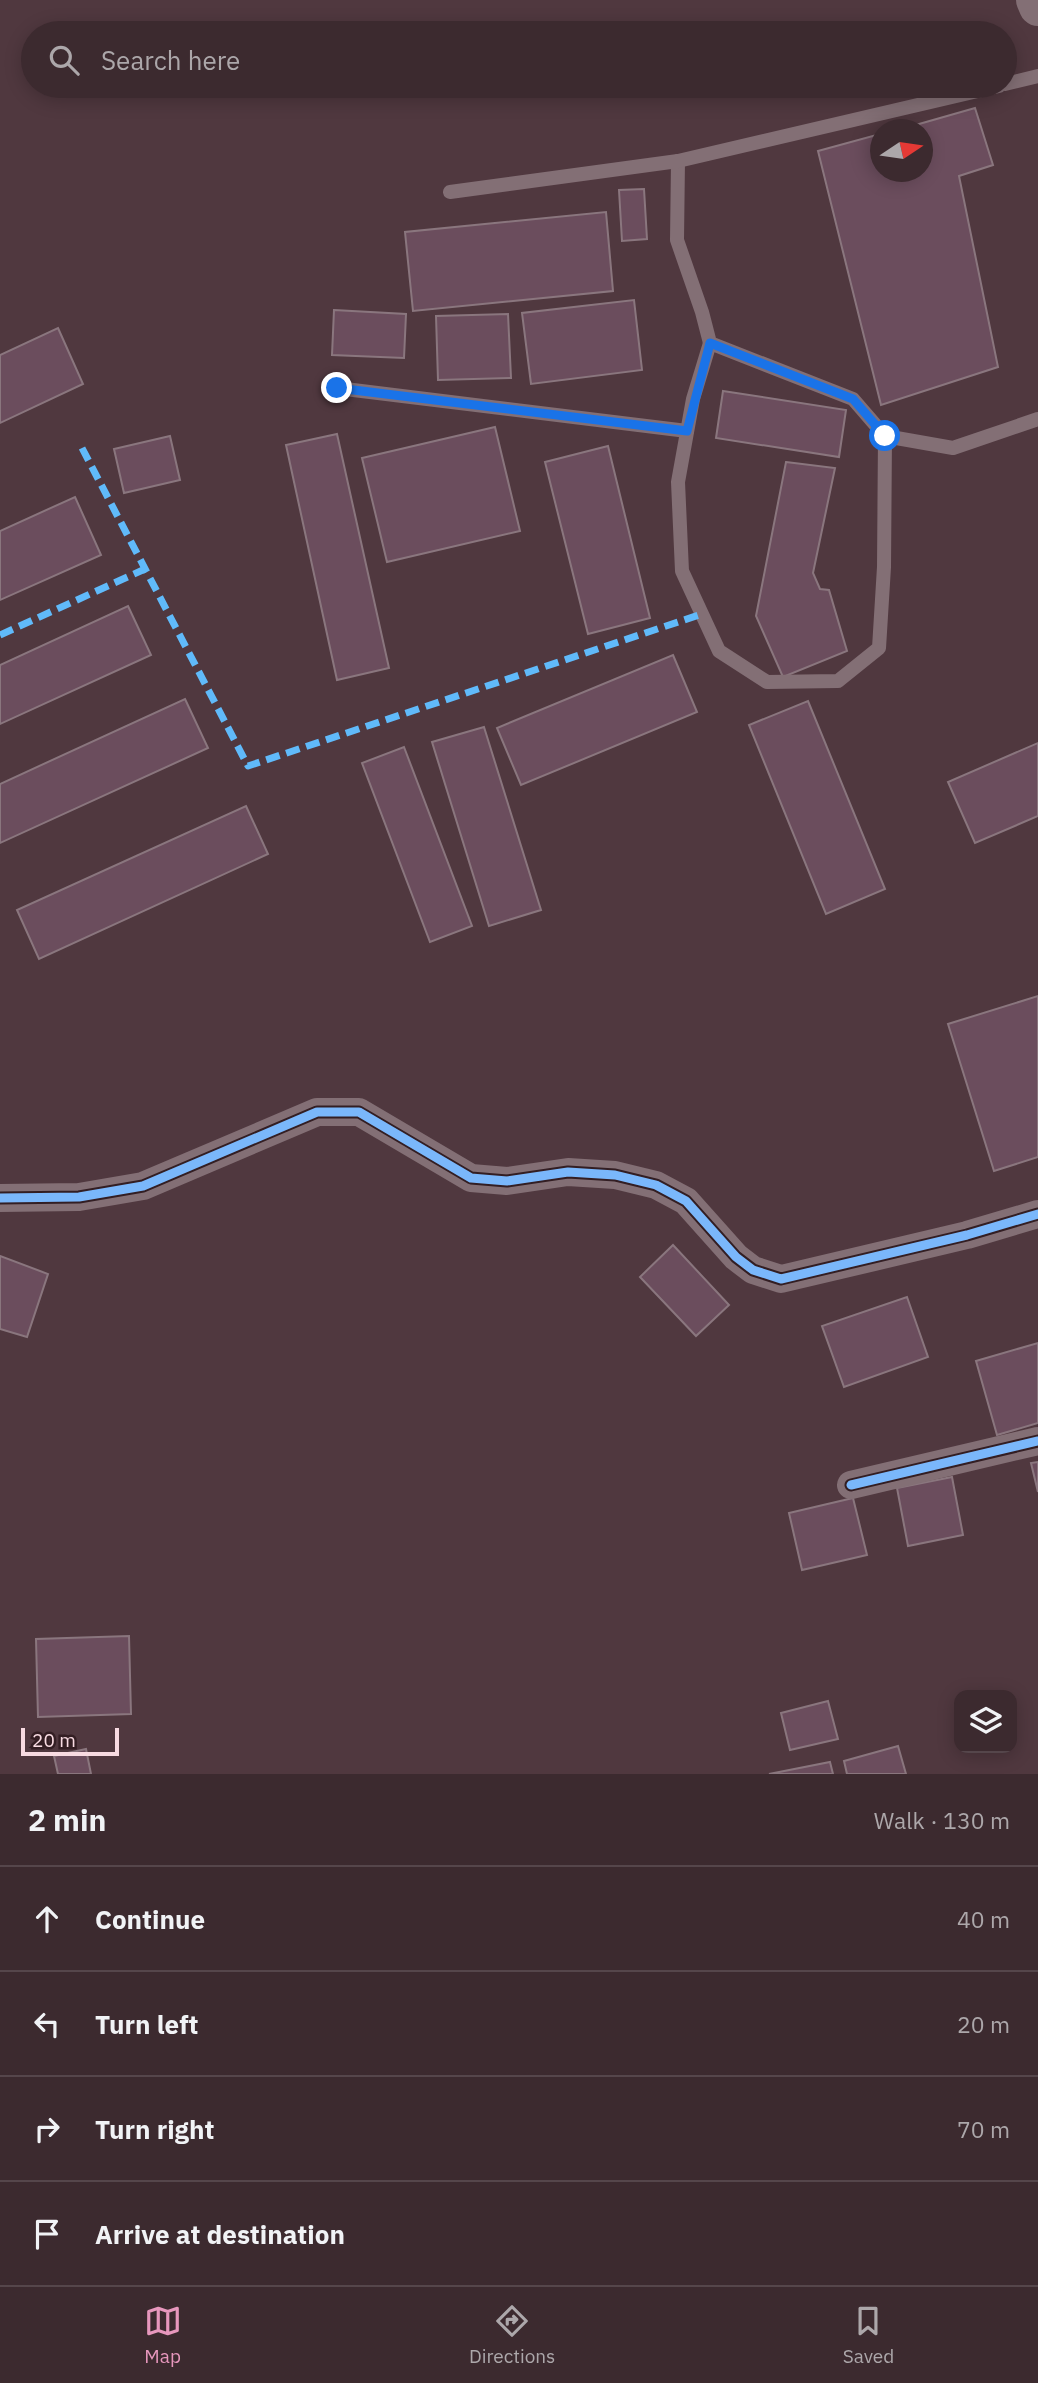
<!DOCTYPE html>
<html lang="en">
<head>
<meta charset="utf-8">
<style>
  body { margin:0; font-family:"IBM Plex Sans",sans-serif; background:#47363b; color:#f1f3f6 }
  .controls { position:absolute; right:21px; bottom:21px; display:grid; overflow:hidden; border-radius:14px; box-shadow:0 4px 18px #0003 }
  .controls button { width:63px; height:63px; display:grid; place-items:center; padding:0; border:0; border-bottom:2px solid #55464b; background:#3c2a2f; color:#f1f3f6; font:35px sans-serif }
  .compass { position:absolute; left:870px; top:119px; width:63px; height:63px; border-radius:50%; background:#3c2a2f; box-shadow:0 4px 18px #0003; rotate:77deg }
  .scale { position:absolute; left:21px; bottom:18px; width:98px; box-sizing:border-box; padding-left:7px; border:4px solid #f8dbe2; border-top:0; font-size:19px; line-height:24px; white-space:nowrap; color:#f8dbe2; -webkit-text-stroke:5px #331e23; paint-order:stroke }
  .stop { position:absolute; width:21px; height:21px; margin:-16px; border:5px solid #1a73e8; border-radius:50%; background:#fff }
  .stop.end { background:#1a73e8; border-color:#fff; box-shadow:0 2px 7px #0008 }
  .list { margin:0; padding:0; list-style:none }
  h2 { display:flex; justify-content:space-between; align-items:center; height:91px; margin:0; padding:0 28px; font-size:30px }
  h2 small { font-size:23px; font-weight:400; color:#aca7aa }
  .list li { display:grid; grid-template-columns:46px 1fr auto; gap:21px; align-items:center; box-sizing:border-box; height:105px; padding:0 28px; border-top:2px solid #55464b }
  .list b { display:block; font-size:26px; white-space:nowrap }
  .list em { font-size:23px; font-style:normal; color:#aca7aa }
  .icon { flex:none; width:38px; height:38px; fill:none; stroke:currentColor; stroke-width:2; stroke-linecap:round; stroke-linejoin:round }
  .map { position:relative; flex:none; width:1038px; height:1774px; overflow:hidden }
  .search { position:absolute; background:#3c2a2f; box-shadow:0 4px 18px #0003; left:21px; right:21px; top:21px; height:77px; display:flex; align-items:center; gap:18px; box-sizing:border-box; padding:0 24px; border-radius:38px; color:#aca7aa; font-size:26px }
  .sheet { height:511px; background:#3c2a2f }
  nav { display:flex; justify-content:space-around; align-items:center; box-sizing:border-box; height:98px; border-top:2px solid #55464b; background:#3c2a2f; font-size:19px; color:#aca7aa }
  nav a { display:grid; justify-items:center; gap:4px }
  nav .on { color:#e797bd }
  .map>svg:first-child { display:block }
  .building { fill:#6b4d5d; stroke:#8a767e; stroke-width:2 }
  .lines { fill:none; stroke-linecap:round; stroke-linejoin:round }
  .lane { stroke:#836f75; stroke-width:14 }
  .street { stroke:#836f75; stroke-width:28 }
  .secondary { stroke:#836f75; stroke-width:38 }
  .quiet { stroke:#60bafa; stroke-width:7; stroke-dasharray:14 7; stroke-linecap:butt }
  .cycleway-casing { stroke:#331e23; stroke-width:13 }
  .cycleway { stroke:#7ab7fb; stroke-width:9 }
  .route { stroke:#1a73e8; stroke-width:9 }
</style>
</head>
<body>
<div class="map">
<svg width="1038" height="1774" viewBox="0 0 1038 1774">
  <rect width="100%" height="100%" fill="#50383f"/>
  <g class="building">
    <path d="M 975,108 L 993,165 L 959,176 L 998,367 L 881,405 L 818,151 L 880,134 L 880,172 L 922,172 L 922,130 L 898,130 Z"/>
    <path d="M 644,189 L 647,239 L 622,241 L 619,190 Z"/>
    <path d="M 606,212 L 613,291 L 413,311 L 405,232 Z"/>
    <path d="M 634,300 L 642,370 L 531,384 L 522,313 Z"/>
    <path d="M 334,310 L 406,314 L 404,358 L 332,355 Z"/>
    <path d="M 508,314 L 511,378 L 438,380 L 436,316 Z"/>
    <path d="M 58,328 L 83,384 L 0,423 L 0,355 Z"/>
    <path d="M 723,391 L 846,410 L 839,457 L 716,438 Z"/>
    <path d="M 495,427 L 520,531 L 387,562 L 362,458 Z"/>
    <path d="M 337,434 L 389,668 L 337,680 L 286,445 Z"/>
    <path d="M 170,436 L 180,480 L 124,493 L 114,449 Z"/>
    <path d="M 608,446 L 650,618 L 588,634 L 545,462 Z"/>
    <path d="M 786,462 L 835,468 L 813,573 L 820,589 L 829,590 L 847,651 L 783,677 L 756,616 Z"/>
    <path d="M 75,497 L 101,555 L 0,600 L 0,531 Z"/>
    <path d="M 128,606 L 151,655 L 0,724 L 0,665 Z"/>
    <path d="M 673,655 L 697,712 L 521,785 L 497,728 Z"/>
    <path d="M 185,699 L 208,748 L 0,843 L 0,784 Z"/>
    <path d="M 808,701 L 885,889 L 826,914 L 749,725 Z"/>
    <path d="M 484,727 L 541,910 L 489,926 L 432,742 Z"/>
    <path d="M 1038,743 L 1038,816 L 975,843 L 948,782 Z"/>
    <path d="M 404,747 L 472,926 L 430,942 L 362,763 Z"/>
    <path d="M 246,806 L 268,854 L 39,959 L 17,910 Z"/>
    <path d="M 1038,996 L 1038,1157 L 994,1171 L 948,1024 Z"/>
    <path d="M 673,1245 L 729,1305 L 696,1336 L 640,1277 Z"/>
    <path d="M 0,1256 L 48,1274 L 27,1337 L 0,1329 Z"/>
    <path d="M 907,1297 L 928,1357 L 844,1387 L 822,1326 Z"/>
    <path d="M 1038,1343 L 1038,1423 L 997,1435 L 976,1361 Z"/>
    <path d="M 1038,1462 L 1038,1492 L 1031,1463 Z"/>
    <path d="M 952,1477 L 963,1535 L 908,1546 L 897,1488 Z"/>
    <path d="M 853,1498 L 867,1555 L 802,1570 L 789,1513 Z"/>
    <path d="M 129,1636 L 131,1714 L 38,1717 L 36,1639 Z"/>
    <path d="M 828,1701 L 838,1739 L 790,1750 L 781,1713 Z"/>
    <path d="M 898,1746 L 906,1774 L 847,1774 L 844,1761 Z"/>
    <path d="M 86,1749 L 91,1774 L 58,1774 L 54,1756 Z"/>
    <path d="M 830,1762 L 833,1774 L 769,1774 Z"/>
  </g>
  <g class="lines">
    <g class="lane">
      <path d="M 1005,84 L 1038,76"/>
      <path d="M 678,161 L 677,240 L 702,312 L 710,343 L 853,399 L 885,436 L 953,448 L 1038,419"/>
      <path d="M 450,192 L 678,161 L 999,86"/>
      <path d="M 710,343 L 693,399 L 678,482 L 682,571 L 719,651 L 767,682 L 838,681 L 879,648 L 884,567 L 885,436"/>
      <path d="M 337,388 L 687,431"/>
    </g>
    <g class="street">
      <path d="M 0,1198 L 79,1197 L 143,1186 L 317,1112 L 359,1112 L 471,1178 L 507,1181 L 568,1172 L 615,1175 L 656,1185 L 686,1201 L 736,1257 L 753,1270 L 781,1279 L 967,1235 L 1038,1214"/>
      <path d="M 851,1485 L 1038,1441"/>
    </g>
    <path class="secondary" d="M 1035,0 L 1038,7"/>
    <g class="quiet">
      <path d="M 82,448 L 248,766 L 702,614"/>
      <path d="M 0,635 L 145,569"/>
    </g>
    <defs>
      <g id="cycleway">
        <path d="M 0,1198 L 79,1197 L 143,1186 L 317,1112 L 359,1112 L 471,1178 L 507,1181 L 568,1172 L 615,1175 L 656,1185 L 686,1201 L 736,1257 L 753,1270 L 781,1279 L 967,1235 L 1038,1214"/>
        <path d="M 851,1485 L 1038,1441"/>
      </g>
    </defs>
    <use href="#cycleway" class="cycleway-casing"/>
    <use href="#cycleway" class="cycleway"/>
  </g>
  <g class="lines">
    <path class="route" d="M 337,388 L 687,431 L 710,343 L 853,399 L 885,436"/>
  </g>
</svg>
<div class="controls">
<button><svg class="icon" aria-label="layers" viewBox="0 0 24 24"><path d="M12 4l9 5-9 5-9-5zM3 14l9 5 9-5"/></svg></button>
</div>
<svg class="compass" viewBox="-18 -18 36 36"><path d="M0-13l5 13h-10z" fill="#e53935"/><path d="M0 13l5-13h-10z" fill="#aca7aa"/></svg>
<div class="scale">20 m</div>
<div class="stop" style="left:885px;top:436px"></div>
<div class="stop end" style="left:337px;top:388px"></div>
<div class="search"><svg class="icon" aria-label="search" viewBox="0 0 24 24"><circle cx="10" cy="10" r="6"/><path d="M15 15l6 6"/></svg>Search here</div>
</div>
<section class="sheet">
<h2>2 min<small>Walk · 130 m</small></h2>
<ul class="list">
<li><svg class="icon" aria-label="ahead" viewBox="0 0 24 24"><path d="M12 20V5M6 11l6-6 6 6"/></svg><div><b>Continue</b></div><em>40 m</em></li>
<li><svg class="icon" aria-label="left" viewBox="0 0 24 24"><path d="M17 20v-9H6M10 6l-5 5 5 5"/></svg><div><b>Turn left</b></div><em>20 m</em></li>
<li><svg class="icon" aria-label="right" viewBox="0 0 24 24"><path d="M7 20v-9h11M14 6l5 5-5 5"/></svg><div><b>Turn right</b></div><em>70 m</em></li>
<li><svg class="icon" aria-label="arrive" viewBox="0 0 24 24"><path d="M6 21V4h12l-3 4 3 4H6"/></svg><div><b>Arrive at destination</b></div></li>
</ul>
</section>
<nav>
<a class="on"><svg class="icon" aria-label="map" viewBox="0 0 24 24"><path d="M3 6l6-2 6 2 6-2v14l-6 2-6-2-6 2zM9 4v14M15 6v14"/></svg>Map</a>
<a><svg class="icon" aria-label="directions" viewBox="0 0 24 24"><path d="M12 3l9 9-9 9-9-9zM9 14v-3h6M13 9l2 2-2 2"/></svg>Directions</a>
<a><svg class="icon" aria-label="saved" viewBox="0 0 24 24"><path d="M7 4h10v16l-5-4-5 4z"/></svg>Saved</a>
</nav>
</body>
</html>
